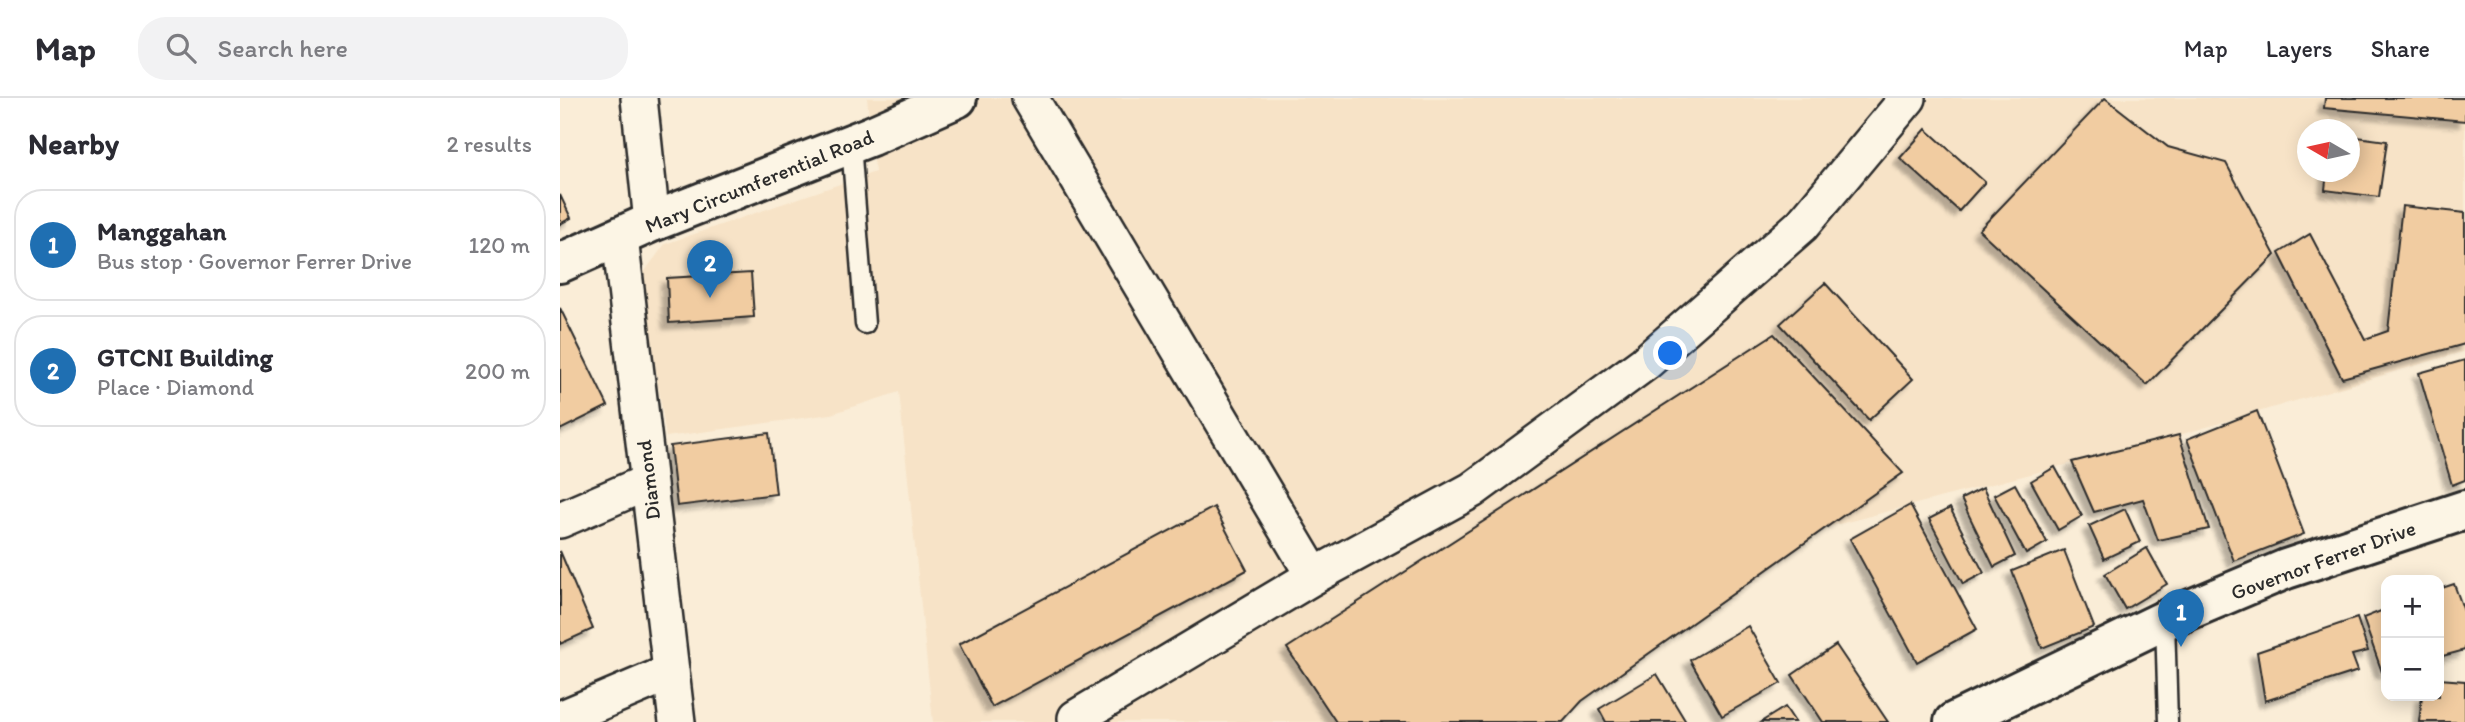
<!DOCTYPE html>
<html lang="en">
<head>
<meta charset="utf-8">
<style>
  body { margin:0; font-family:Itim,sans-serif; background:#f2f2f3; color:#2b2b33 }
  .controls { position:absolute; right:21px; bottom:21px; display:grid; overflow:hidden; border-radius:14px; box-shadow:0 4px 18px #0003 }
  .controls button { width:63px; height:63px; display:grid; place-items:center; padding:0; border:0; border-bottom:2px solid #e1e1e2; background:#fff; color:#2b2b33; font:35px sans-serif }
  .compass { position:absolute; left:1737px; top:21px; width:63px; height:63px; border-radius:50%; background:#fff; box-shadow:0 4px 18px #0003; rotate:279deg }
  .you { position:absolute; left:1111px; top:256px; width:24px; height:24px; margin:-18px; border:5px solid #fff; border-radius:50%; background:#1a73e8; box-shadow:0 0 0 10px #1a73e833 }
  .badge { display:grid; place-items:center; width:46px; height:46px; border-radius:50%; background:#1f6fb2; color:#fff; font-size:23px; font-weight:700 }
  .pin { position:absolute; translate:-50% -58px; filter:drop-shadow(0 2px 4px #0008) }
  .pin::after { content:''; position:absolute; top:37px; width:24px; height:21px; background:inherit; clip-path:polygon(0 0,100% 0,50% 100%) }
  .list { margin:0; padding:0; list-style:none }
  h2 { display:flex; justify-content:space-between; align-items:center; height:91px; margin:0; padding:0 28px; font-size:30px }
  h2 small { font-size:23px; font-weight:400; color:#7c7c81 }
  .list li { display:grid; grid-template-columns:46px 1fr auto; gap:21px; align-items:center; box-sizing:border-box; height:112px; margin:0 14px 14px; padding:0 14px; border:2px solid #e1e1e2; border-radius:28px }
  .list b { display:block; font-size:26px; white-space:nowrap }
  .list p { margin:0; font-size:23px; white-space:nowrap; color:#7c7c81 }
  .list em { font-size:23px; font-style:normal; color:#7c7c81 }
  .icon { flex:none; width:38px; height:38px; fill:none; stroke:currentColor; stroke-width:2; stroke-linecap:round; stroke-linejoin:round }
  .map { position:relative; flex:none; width:1905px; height:624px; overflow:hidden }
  header { display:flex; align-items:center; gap:42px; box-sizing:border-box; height:98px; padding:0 35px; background:#fff; border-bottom:2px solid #e1e1e2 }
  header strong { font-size:33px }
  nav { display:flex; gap:38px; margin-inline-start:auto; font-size:24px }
  .search { width:490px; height:63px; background:#f2f2f3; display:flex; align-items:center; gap:18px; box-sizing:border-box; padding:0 24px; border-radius:28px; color:#7c7c81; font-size:26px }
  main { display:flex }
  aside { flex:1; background:#fff }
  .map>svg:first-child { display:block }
  .built { fill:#f7e3c7; fill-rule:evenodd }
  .building { fill:#f1cca1; stroke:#2b2b2b; stroke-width:2; filter:url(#shadow) }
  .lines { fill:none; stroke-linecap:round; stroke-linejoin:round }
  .service-casing { stroke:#2b2b2b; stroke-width:23 }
  .minor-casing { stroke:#2b2b2b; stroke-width:40 }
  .tertiary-casing { stroke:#2b2b2b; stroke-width:44 }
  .secondary-casing { stroke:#2b2b2b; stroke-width:44 }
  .service { stroke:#fcf5e5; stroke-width:18 }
  .minor { stroke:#fcf5e5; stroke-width:35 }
  .tertiary { stroke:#fcf5e5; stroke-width:38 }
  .secondary { stroke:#fcf5e5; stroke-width:38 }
  .labels { text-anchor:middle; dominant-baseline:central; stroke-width:5; stroke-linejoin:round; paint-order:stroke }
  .street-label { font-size:21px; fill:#2b2b2b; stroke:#fcf5e5 }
</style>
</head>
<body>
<header>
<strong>Map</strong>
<div class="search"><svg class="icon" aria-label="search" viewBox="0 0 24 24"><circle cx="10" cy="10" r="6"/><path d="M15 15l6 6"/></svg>Search here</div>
<nav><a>Map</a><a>Layers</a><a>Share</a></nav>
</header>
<main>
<aside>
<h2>Nearby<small>2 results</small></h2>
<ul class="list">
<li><span class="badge">1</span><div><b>Manggahan</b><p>Bus stop · Governor Ferrer Drive</p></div><em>120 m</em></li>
<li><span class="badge">2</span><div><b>GTCNI Building</b><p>Place · Diamond</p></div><em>200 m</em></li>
</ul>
</aside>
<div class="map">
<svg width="1905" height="624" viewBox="0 0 1905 624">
  <defs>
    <filter id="shadow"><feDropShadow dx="-6" dy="6" stdDeviation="2" flood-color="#0004"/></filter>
  </defs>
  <rect width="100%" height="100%" fill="#faedd7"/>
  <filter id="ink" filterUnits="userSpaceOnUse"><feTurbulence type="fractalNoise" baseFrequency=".0143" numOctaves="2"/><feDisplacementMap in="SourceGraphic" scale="14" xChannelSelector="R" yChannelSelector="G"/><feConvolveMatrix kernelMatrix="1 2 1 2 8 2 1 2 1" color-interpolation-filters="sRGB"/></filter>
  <g filter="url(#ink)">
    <path class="built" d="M 307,0 L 1905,0 L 1905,253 L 1616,338 L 1268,429 L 1022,603 L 1003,624 L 373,624 L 339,294 L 271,316 L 106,339 L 82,177 L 105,146 L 315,74 ZM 1748,32 L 1790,32 L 1790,74 L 1748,74 Z"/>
    <g class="building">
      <path d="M 1545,0 L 1608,49 L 1666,65 L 1715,157 L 1587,287 L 1419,132 Z"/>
      <path d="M 1765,0 L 1905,0 L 1905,23 L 1764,10 Z"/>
      <path d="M 1366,31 L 1425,84 L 1399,113 L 1340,60 Z"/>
      <path d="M 1790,38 L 1827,43 L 1819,99 L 1765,92 L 1767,74 L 1790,74 Z"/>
      <path d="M 0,97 L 11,120 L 0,126 Z"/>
      <path d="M 1842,108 L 1905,115 L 1905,246 L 1782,280 L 1719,155 L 1750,136 L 1805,241 L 1828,233 Z"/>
      <path d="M 191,175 L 194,219 L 109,225 L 107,180 Z"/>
      <path d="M 1265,185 L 1353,281 L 1309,322 L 1220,226 Z"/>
      <path d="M 0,210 L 48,308 L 0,332 Z"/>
      <path d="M 1214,236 L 1343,375 L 1022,603 L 1003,624 L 776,624 L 727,550 Z"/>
      <path d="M 1905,262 L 1905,382 L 1892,387 L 1859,275 Z"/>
      <path d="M 1697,313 L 1744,436 L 1674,463 L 1627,341 Z"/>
      <path d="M 209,335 L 216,396 L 117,408 L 110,348 Z"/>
      <path d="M 1619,337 L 1649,431 L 1598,442 L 1583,401 L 1534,414 L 1512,364 Z"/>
      <path d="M 1495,369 L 1522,418 L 1498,432 L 1471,383 Z"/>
      <path d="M 1455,386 L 1487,444 L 1466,456 L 1434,397 Z"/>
      <path d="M 1423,390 L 1455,458 L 1434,469 L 1401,401 Z"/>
      <path d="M 1350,407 L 1417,531 L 1357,564 L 1290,441 Z"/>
      <path d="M 654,409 L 687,472 L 432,609 L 399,546 Z"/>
      <path d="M 1390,410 L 1424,475 L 1403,486 L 1369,421 Z"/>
      <path d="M 1565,411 L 1580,444 L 1544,461 L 1529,428 Z"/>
      <path d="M 1587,450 L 1607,486 L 1565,511 L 1545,476 Z"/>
      <path d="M 1504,452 L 1534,529 L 1482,550 L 1452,473 Z"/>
      <path d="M 0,453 L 33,531 L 0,546 Z"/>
      <path d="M 1894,486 L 1905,516 L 1905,552 L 1879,559 L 1879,491 Z"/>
      <path d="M 1826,511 L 1826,573 L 1822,574 L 1803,520 Z"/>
      <path d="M 1797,520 L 1808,553 L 1792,557 L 1798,573 L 1705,603 L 1697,554 Z"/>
      <path d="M 1188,528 L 1221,585 L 1162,618 L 1130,562 Z"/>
      <path d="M 1276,547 L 1328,624 L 1263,624 L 1232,577 Z"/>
      <path d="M 1097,576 L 1126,624 L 1046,624 L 1039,611 Z"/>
      <path d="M 1879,581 L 1905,583 L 1905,624 L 1859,624 L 1862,598 L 1879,598 Z"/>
      <path d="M 1225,609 L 1235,624 L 1201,624 Z"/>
    </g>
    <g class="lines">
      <defs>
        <g id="service">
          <path d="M 291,46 L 305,226"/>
          <path d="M 1605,522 L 1608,624"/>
        </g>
        <g id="minor">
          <path d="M 79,0 L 92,124"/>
          <path d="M 470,0 L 754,478"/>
          <path d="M 60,140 L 117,624"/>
          <path d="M 0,422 L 88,384"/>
          <path d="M 516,620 L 754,478 L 912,392 L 1085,265 L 1242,127 L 1348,0"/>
          <path d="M 0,621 L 111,574"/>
        </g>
        <path id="tertiary" d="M 0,165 L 92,124 L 311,38 L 397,0"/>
        <path id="secondary" d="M 1394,624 L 1605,522 L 1726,471 L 1905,412"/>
      </defs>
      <use href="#service" class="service-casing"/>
      <use href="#minor" class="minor-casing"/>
      <use href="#tertiary" class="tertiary-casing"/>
      <use href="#secondary" class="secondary-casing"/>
      <use href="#service" class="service"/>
      <use href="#minor" class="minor"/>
      <use href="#tertiary" class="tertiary"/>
      <use href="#secondary" class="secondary"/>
    </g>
  </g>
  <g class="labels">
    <g class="street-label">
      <text transform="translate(199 83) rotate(-22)">Mary Circumferential Road</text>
      <text transform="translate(88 382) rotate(-97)">Diamond</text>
      <text transform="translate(1763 462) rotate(-20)">Governor Ferrer Drive</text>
    </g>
  </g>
</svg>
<div class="controls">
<button>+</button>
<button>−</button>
</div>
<svg class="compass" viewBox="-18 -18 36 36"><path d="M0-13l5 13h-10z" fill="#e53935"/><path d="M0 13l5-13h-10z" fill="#7c7c81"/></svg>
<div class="you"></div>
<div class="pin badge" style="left:1621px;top:549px">1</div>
<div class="pin badge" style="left:150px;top:200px">2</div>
</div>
</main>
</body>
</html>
